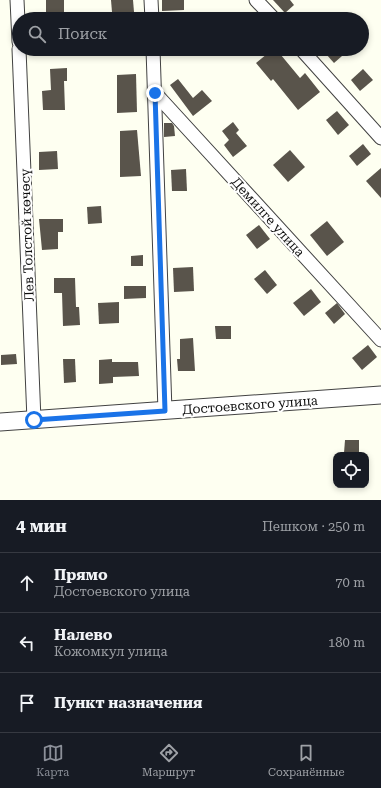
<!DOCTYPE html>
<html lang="ru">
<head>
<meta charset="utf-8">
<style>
  body { margin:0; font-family:"Roboto Serif",serif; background:#242831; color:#f1f3f6 }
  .controls { position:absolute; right:12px; bottom:12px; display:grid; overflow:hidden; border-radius:8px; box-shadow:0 2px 6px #0003 }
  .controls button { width:36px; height:36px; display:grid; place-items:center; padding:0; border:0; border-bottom:1px solid #363941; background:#171b24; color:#f1f3f6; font:20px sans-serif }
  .stop { position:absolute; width:12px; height:12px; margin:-9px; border:3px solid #1a73e8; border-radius:50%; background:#fff }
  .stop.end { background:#1a73e8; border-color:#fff; box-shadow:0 1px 4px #0008 }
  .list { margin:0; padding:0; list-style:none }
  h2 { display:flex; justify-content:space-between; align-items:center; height:52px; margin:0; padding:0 16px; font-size:17px }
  h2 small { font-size:13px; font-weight:400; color:#9ea1a6 }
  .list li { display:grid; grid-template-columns:26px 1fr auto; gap:12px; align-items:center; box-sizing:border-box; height:60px; padding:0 16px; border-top:1px solid #363941 }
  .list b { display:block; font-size:15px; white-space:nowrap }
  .list p { margin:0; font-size:13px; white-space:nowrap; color:#9ea1a6 }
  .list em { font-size:13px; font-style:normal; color:#9ea1a6 }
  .icon { flex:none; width:22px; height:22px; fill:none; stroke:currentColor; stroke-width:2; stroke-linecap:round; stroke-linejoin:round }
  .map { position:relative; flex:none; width:381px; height:500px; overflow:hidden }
  .search { position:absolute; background:#171b24; box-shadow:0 2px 6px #0003; left:12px; right:12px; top:12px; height:44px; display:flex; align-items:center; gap:10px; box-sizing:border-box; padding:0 14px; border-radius:22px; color:#9ea1a6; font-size:15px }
  .sheet { height:232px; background:#171b24 }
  nav { display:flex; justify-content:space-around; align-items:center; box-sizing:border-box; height:56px; border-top:1px solid #363941; background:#171b24; font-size:11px; color:#9ea1a6 }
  nav a { display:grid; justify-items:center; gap:2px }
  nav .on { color:#8c9099 }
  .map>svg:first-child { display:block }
  .building { fill:#59544b }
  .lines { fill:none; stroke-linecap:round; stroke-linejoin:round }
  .minor-casing { stroke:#424242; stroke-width:15 }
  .tertiary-casing { stroke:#424242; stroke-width:19 }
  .minor { stroke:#fff; stroke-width:13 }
  .tertiary { stroke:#fff; stroke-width:17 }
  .route { stroke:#1a73e8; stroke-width:5 }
  .labels { text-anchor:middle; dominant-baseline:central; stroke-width:4; stroke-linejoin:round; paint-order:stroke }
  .street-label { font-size:13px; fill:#0f0f0f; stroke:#fff }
</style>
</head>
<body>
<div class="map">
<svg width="381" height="500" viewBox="0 0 381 500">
  <rect width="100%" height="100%" fill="#fefff1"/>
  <g class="building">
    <path d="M 46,0 L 64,0 L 64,12 L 46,13 Z"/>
    <path d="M 111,0 L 133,0 L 134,12 L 112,12 Z"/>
    <path d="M 162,0 L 184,0 L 184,10 L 162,11 Z"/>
    <path d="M 273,0 L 290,0 L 294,5 L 285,13 Z"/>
    <path d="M 273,49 L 276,49 L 300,78 L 305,73 L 320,92 L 298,110 L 273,79 L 271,81 L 256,63 Z"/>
    <path d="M 332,49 L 350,49 L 334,63 L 326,54 Z"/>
    <path d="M 67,68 L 67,81 L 64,81 L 65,110 L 43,110 L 42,91 L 51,90 L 50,69 Z"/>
    <path d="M 363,69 L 373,80 L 360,91 L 351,80 Z"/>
    <path d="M 136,74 L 137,112 L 117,113 L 117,75 Z"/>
    <path d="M 178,79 L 193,98 L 202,90 L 212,101 L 193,116 L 170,85 Z"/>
    <path d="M 337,111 L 349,125 L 338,135 L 326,120 Z"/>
    <path d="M 233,122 L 239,130 L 236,133 L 247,146 L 233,157 L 224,145 L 229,140 L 222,131 Z"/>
    <path d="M 164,123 L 172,123 L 174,126 L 175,136 L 164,137 Z"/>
    <path d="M 137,130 L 141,176 L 120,177 L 120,131 Z"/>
    <path d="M 363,144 L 371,154 L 357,166 L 349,156 Z"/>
    <path d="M 290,150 L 305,167 L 288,182 L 273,165 Z"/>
    <path d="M 57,151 L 58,169 L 39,170 L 39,152 Z"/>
    <path d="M 381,168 L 381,198 L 366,181 Z"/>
    <path d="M 186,169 L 187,191 L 172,191 L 171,170 Z"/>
    <path d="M 101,206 L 102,223 L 88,224 L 87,207 Z"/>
    <path d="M 39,219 L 63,219 L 63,232 L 58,232 L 58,249 L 42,250 Z"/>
    <path d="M 327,221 L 344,242 L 327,256 L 310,235 Z"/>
    <path d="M 259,225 L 270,239 L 257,249 L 246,235 Z"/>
    <path d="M 143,255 L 143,266 L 131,266 L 131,256 Z"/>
    <path d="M 193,267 L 194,291 L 174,292 L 173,268 Z"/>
    <path d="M 265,270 L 277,285 L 267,294 L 254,279 Z"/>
    <path d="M 54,278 L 75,278 L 76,307 L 79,307 L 80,325 L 63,326 L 62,293 L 54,293 Z"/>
    <path d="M 124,286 L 146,286 L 146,298 L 124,299 Z"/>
    <path d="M 311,289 L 321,302 L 304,316 L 293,303 Z"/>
    <path d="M 119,302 L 119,323 L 99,324 L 98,303 Z"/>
    <path d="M 337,303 L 345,314 L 334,324 L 325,313 Z"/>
    <path d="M 215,326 L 231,326 L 231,339 L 216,339 Z"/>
    <path d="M 193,338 L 195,371 L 178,371 L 177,359 L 180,359 L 180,339 Z"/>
    <path d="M 368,345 L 377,357 L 362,370 L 352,358 Z"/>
    <path d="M 16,354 L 17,364 L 1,365 L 1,355 Z"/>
    <path d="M 63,359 L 75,359 L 76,382 L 64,383 Z"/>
    <path d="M 112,359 L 112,362 L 138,362 L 139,376 L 113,377 L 113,383 L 99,384 L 99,360 Z"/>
    <path d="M 345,440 L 359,440 L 359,453 L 344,453 Z"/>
  </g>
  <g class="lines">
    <defs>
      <g id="minor">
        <path d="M 17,0 L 19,42"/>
        <path d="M 151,0 L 152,19"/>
        <path d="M 256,0 L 274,19"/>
        <path d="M 19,49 L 34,420"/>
        <path d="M 153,49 L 165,411"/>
        <path d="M 301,49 L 381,138"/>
        <path d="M 155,93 L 381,340"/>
      </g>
      <path id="tertiary" d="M 0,422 L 381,395"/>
    </defs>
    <use href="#minor" class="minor-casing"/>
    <use href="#tertiary" class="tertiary-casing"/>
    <use href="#minor" class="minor"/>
    <use href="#tertiary" class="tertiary"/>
  </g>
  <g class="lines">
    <path class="route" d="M 34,420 L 165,411 L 155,93"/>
  </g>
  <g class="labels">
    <g class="street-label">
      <text transform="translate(268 217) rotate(48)">Демилге улица</text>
      <text transform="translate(27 235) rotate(-92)">Лев Толстой көчөсү</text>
      <text transform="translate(250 405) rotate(-4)">Достоевского улица</text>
    </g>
  </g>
</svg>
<div class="controls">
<button><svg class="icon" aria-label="locate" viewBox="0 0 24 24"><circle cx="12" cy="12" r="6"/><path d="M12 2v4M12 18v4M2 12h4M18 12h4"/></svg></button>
</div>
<div class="stop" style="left:34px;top:420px"></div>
<div class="stop end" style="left:155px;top:93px"></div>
<div class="search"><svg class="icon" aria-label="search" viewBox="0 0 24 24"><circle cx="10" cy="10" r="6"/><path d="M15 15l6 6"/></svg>Поиск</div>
</div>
<section class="sheet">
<h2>4 мин<small>Пешком · 250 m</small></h2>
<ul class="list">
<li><svg class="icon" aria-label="ahead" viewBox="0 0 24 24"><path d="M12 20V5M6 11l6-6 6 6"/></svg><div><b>Прямо</b><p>Достоевского улица</p></div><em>70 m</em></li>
<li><svg class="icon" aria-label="left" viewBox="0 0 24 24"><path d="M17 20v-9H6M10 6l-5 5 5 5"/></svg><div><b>Налево</b><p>Кожомкул улица</p></div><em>180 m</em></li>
<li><svg class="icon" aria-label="arrive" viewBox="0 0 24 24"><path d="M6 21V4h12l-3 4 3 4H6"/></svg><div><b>Пункт назначения</b></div></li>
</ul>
</section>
<nav>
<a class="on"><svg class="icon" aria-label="map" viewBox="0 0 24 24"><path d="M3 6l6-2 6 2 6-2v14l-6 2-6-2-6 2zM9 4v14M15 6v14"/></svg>Карта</a>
<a><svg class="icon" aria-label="directions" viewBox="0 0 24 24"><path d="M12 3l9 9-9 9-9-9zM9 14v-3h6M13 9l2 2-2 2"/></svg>Маршрут</a>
<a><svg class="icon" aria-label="saved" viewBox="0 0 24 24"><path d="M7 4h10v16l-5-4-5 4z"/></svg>Сохранённые</a>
</nav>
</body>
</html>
